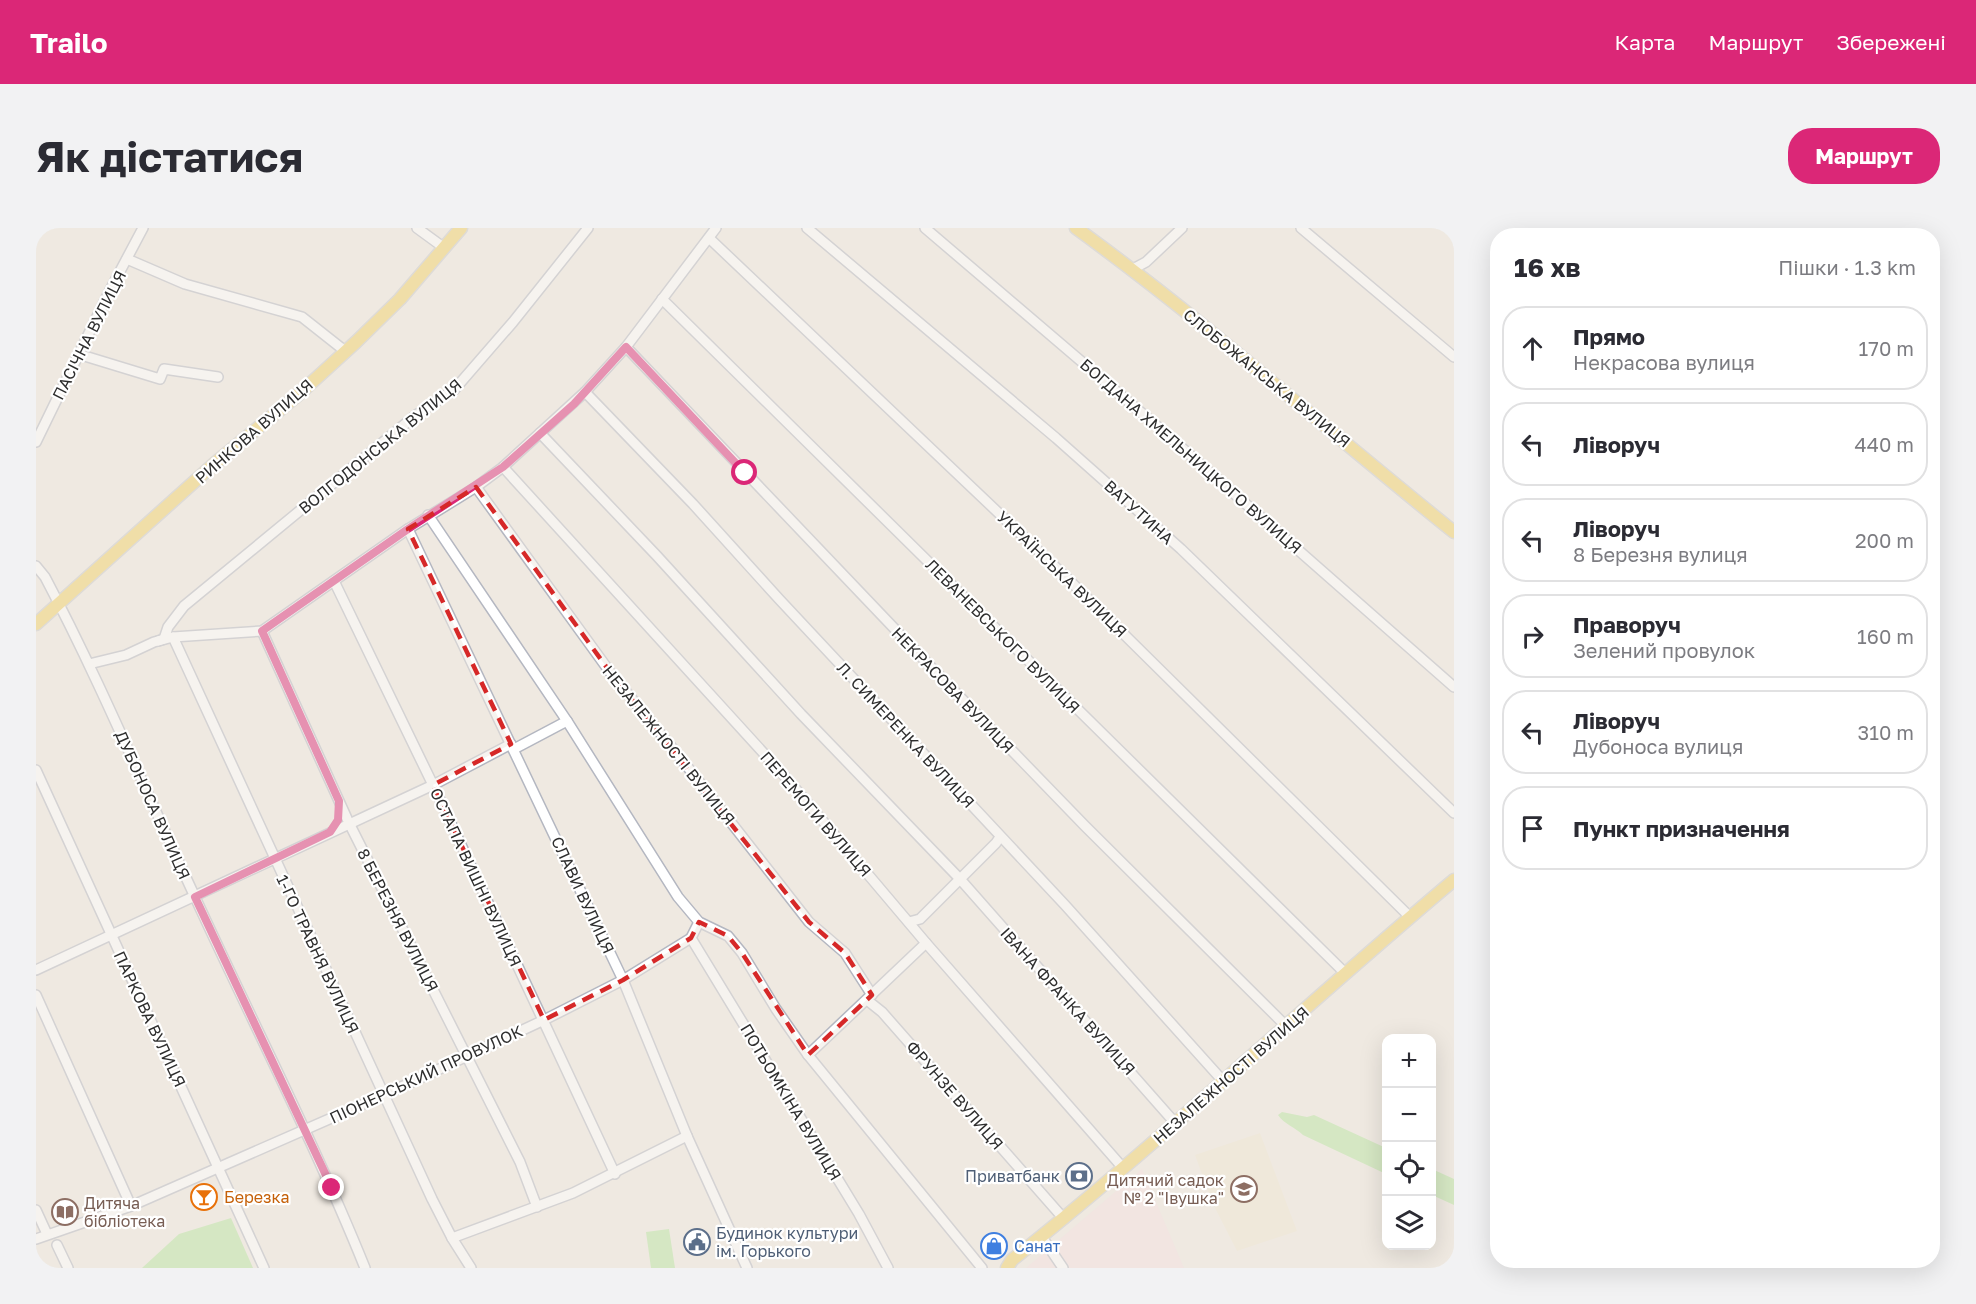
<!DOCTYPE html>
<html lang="uk">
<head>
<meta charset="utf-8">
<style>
  body { margin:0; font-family:"Golos Text",sans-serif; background:#f2f2f3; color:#2b2b33 }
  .controls { position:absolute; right:18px; bottom:18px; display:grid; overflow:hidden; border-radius:12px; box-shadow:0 6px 24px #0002 }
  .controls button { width:54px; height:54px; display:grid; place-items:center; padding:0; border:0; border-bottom:2px solid #e1e1e2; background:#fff; color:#2b2b33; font:30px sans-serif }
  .stop { position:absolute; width:18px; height:18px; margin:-14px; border:4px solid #db2777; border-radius:50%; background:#fff }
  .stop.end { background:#db2777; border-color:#fff; box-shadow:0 2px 6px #0008 }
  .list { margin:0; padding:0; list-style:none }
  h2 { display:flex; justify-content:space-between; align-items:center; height:78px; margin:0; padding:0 24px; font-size:26px }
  h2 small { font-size:20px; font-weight:400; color:#7c7c81 }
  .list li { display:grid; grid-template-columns:39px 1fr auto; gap:18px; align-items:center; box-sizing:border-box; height:84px; margin:0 12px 12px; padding:0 12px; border:2px solid #e1e1e2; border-radius:24px }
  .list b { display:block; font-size:22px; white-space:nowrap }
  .list p { margin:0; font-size:20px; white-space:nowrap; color:#7c7c81 }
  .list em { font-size:20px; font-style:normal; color:#7c7c81 }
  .icon { flex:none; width:33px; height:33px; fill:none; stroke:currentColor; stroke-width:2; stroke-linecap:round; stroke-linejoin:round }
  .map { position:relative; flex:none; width:1418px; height:1040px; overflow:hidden; border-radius:24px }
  header { display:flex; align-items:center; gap:36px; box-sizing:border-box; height:84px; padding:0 30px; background:#db2777; color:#fff }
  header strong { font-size:28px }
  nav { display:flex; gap:33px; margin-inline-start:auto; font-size:21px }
  .intro { display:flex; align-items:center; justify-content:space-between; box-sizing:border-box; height:144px; padding:0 36px }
  h1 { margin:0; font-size:42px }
  .button { padding:15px 27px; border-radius:24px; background:#db2777; color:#fff; font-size:21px; font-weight:700 }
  main { display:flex; gap:36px; padding:0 36px }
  aside { flex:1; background:#fff; border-radius:24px; box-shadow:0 6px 24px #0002 }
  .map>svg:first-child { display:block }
  .education { fill:#f0e6d1 }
  .medical { fill:#f5dfe0 }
  .green { fill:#b6e59e }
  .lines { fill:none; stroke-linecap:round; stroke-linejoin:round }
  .minor-casing { stroke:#b4b7c1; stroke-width:12 }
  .major-casing { stroke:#c9c9c9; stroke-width:15 }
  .minor { stroke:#fff; stroke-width:9 }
  .major { stroke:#f2d163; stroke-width:12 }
  .route { stroke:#db2777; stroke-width:8 }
  .marked { fill:none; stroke:#d62828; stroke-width:4.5; stroke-dasharray:12 8; stroke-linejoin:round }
  .labels { text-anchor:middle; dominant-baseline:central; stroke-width:4.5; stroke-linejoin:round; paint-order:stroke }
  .street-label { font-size:16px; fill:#2e2e2e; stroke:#fff }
  .service-label { font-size:16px; fill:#4e5e75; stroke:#fff; text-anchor:end }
  .education-label { font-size:16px; fill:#785e54; stroke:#fff; text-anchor:end }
  .food-label { font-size:16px; fill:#c56008; stroke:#fff; text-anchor:start }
  .shop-label { font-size:16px; fill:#366cbe; stroke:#fff; text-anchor:start }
</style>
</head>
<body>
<header>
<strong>Trailo</strong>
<nav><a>Карта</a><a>Маршрут</a><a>Збережені</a></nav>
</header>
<div class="intro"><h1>Як дістатися</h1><a class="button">Маршрут</a></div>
<main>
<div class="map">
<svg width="1418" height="1040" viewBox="0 0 1418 1040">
  <rect width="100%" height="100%" fill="#efe9e1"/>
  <path class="education" d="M 1224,905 L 1261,1003 L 1201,1023 L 1177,976 L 1159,927 Z"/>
  <path class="medical" d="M 1106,941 L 1148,1040 L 990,1040 Z"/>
  <g class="green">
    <path d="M 1246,884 L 1271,889 L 1278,887 L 1350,920 L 1350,946 L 1267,907 C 1259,899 1249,897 1242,887 Z"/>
    <path d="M 1396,941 L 1418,951 L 1418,977 L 1396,967 Z"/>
    <path d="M 195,990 L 217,1040 L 106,1040 L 143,1006 Z"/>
    <path d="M 633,1001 L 639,1040 L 615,1040 L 610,1004 Z"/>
  </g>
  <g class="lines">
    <defs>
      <g id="minor">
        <path d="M 381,0 L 407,19"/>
        <path d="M 771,0 L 1020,210 L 1145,321 L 1418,585"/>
        <path d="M 889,0 L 1128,204 L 1418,459"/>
        <path d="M 1265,0 L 1418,129"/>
        <path d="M 673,10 L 1030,349 L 1374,689"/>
        <path d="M 91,31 L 149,56 L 266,89 L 309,123"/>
        <path d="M 1097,41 L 1110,34 L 1146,0"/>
        <path d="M 626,71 L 1309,745"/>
        <path d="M 590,119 L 896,440 L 1049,598 L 1251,799"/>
        <path d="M 42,126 L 124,151 L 128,141 L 182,149"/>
        <path d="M 549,164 L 657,276 L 743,371 L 1029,677 L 1187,853"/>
        <path d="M 504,205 L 621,328 L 765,486 L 924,651 L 1140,896"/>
        <path d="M 0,214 L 73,64 L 107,0"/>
        <path d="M 467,239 L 753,553 L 890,715 L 1087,940"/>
        <path d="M 440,259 L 574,444 L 643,528 L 773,694 L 809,725 L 836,767"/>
        <path d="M 392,287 L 531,493 L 642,669 L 663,694 L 692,708 L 706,725 L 740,781 L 772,827 L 946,1040"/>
        <path d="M 372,301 L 587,752 L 651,908 L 711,1040"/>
        <path d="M 0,338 L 9,349 C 64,453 109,562 159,669 C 216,793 278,914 329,1040"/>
        <path d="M 298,353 L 397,557 L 579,946"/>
        <path d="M 226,403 L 313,595 L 484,934 L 501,979"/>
        <path d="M 137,409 L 396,971 L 416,1010 L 435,1040"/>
        <path d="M 122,413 L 128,411 L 132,399 L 148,378 L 380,187 L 418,162 L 477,94 L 552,0"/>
        <path d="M 53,436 L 90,427 L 118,414 L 137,409 L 226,403 L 372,301 L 440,259 L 467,239 L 549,164 L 590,119 L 680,0"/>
        <path d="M 478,521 L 531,493"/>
        <path d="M 0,542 L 228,1040"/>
        <path d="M 873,694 L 884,691 L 960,615 L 964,609"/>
        <path d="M 655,710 L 823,986 L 852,1040"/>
        <path d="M 0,742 L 397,557 L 475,516"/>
        <path d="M 0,767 L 95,978"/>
        <path d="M 831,772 L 846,784 L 1028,991"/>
        <path d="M 772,827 L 890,715"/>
        <path d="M 0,982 L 11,1006"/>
        <path d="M 1006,1009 L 1027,1040"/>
        <path d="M 416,1010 L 537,965 L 651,908"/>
        <path d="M 0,1011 L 95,978 L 348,867 L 508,792 L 587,752 L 642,718 L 655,710 L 663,694"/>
        <path d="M 21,1017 L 32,1040"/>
      </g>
      <g id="major">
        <path d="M 1040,0 C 1171,95 1292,203 1418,304"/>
        <path d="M 0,396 L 178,236 L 263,166 L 320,114 L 364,71 L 425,0"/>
        <path d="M 971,1040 L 976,1032 C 1128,911 1269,777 1418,652"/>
      </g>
    </defs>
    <use href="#minor" class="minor-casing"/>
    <use href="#major" class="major-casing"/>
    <use href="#minor" class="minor"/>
    <use href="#major" class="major"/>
  </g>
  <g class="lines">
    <path class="route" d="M 296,960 L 159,669 L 294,604 L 302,592 L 303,573 L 226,403 L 372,301 L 467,239 L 538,176 L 590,119 L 709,245"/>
  </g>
  <path d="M0 0H1418V1040H0ZM 440,259 L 574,444 L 773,694 L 809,725 L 836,767 L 772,827 L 706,725 L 692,708 L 663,694 L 655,710 L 587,752 L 508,792 L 397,557 L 475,516 L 372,301 Z" fill="#efe9e1" fill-opacity=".55" fill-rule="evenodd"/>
  <path class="marked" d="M 440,259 L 574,444 L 773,694 L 809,725 L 836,767 L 772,827 L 706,725 L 692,708 L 663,694 L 655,710 L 587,752 L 508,792 L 397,557 L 475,516 L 372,301 Z"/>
  <defs>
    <symbol id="bank-ring" viewBox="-11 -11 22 22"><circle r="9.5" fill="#fff" stroke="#5c6f8a" stroke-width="1.5"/><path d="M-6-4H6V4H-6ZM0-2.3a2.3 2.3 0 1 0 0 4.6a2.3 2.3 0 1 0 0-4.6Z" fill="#5c6f8a"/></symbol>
    <symbol id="school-ring" viewBox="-11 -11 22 22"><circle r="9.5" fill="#fff" stroke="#8d6e63" stroke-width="1.5"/><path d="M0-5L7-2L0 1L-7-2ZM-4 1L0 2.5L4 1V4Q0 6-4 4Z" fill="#8d6e63"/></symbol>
    <symbol id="bar-ring" viewBox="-11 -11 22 22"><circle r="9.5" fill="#fff" stroke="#e8710a" stroke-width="1.5"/><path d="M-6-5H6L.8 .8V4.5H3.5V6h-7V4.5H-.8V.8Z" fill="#e8710a"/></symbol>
    <symbol id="library-ring" viewBox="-11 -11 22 22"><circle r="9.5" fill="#fff" stroke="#8d6e63" stroke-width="1.5"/><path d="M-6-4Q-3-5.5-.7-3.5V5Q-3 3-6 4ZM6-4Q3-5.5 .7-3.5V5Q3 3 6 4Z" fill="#8d6e63"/></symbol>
    <symbol id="civic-ring" viewBox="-11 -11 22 22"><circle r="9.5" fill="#fff" stroke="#5c6f8a" stroke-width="1.5"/><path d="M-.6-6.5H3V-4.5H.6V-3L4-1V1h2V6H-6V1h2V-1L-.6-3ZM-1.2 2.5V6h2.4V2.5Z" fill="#5c6f8a"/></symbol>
    <symbol id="shop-ring" viewBox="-11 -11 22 22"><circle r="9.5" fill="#fff" stroke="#3f7fe0" stroke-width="1.5"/><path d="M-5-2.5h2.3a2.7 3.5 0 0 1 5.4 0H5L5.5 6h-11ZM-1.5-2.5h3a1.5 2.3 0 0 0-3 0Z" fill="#3f7fe0"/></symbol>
  </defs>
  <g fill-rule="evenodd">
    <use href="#bank-ring" x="1028" y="933" width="30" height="30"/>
    <use href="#school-ring" x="1193" y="946" width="30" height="30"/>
    <use href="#bar-ring" x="153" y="954" width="30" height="30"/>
    <use href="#library-ring" x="14" y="969" width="30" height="30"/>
    <use href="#civic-ring" x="646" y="999" width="30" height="30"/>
    <use href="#shop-ring" x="943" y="1003" width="30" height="30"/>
  </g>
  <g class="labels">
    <g class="street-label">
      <text transform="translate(53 107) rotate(-63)">ПАСІЧНА ВУЛИЦЯ</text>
      <text transform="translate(1231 150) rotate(39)">СЛОБОЖАНСЬКА ВУЛИЦЯ</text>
      <text transform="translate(218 203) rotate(-41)">РИНКОВА ВУЛИЦЯ</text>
      <text transform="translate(344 218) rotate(-39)">ВОЛГОДОНСЬКА ВУЛИЦЯ</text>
      <text transform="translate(1155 228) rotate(41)">БОГДАНА ХМЕЛЬНИЦКОГО ВУЛИЦЯ</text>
      <text transform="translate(1103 284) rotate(42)">ВАТУТИНА</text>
      <text transform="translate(1026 346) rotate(44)">УКРАЇНСЬКА ВУЛИЦЯ</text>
      <text transform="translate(967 408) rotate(45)">ЛЕВАНЕВСЬКОГО ВУЛИЦЯ</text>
      <text transform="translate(917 462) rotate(46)">НЕКРАСОВА ВУЛИЦЯ</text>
      <text transform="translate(870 507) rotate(47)">Л. СИМЕРЕНКА ВУЛИЦЯ</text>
      <text transform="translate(633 517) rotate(51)">НЕЗАЛЕЖНОСТІ ВУЛИЦЯ</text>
      <text transform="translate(117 577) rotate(66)">ДУБОНОСА ВУЛИЦЯ</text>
      <text transform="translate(780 586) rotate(49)">ПЕРЕМОГИ ВУЛИЦЯ</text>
      <text transform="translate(440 649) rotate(65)">ОСТАПА ВИШНІ ВУЛИЦЯ</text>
      <text transform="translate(547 667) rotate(65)">СЛАВИ ВУЛИЦЯ</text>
      <text transform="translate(362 692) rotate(63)">8 БЕРЕЗНЯ ВУЛИЦЯ</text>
      <text transform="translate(282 726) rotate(65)">1-ГО ТРАВНЯ ВУЛИЦЯ</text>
      <text transform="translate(1032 773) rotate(48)">ІВАНА ФРАНКА ВУЛИЦЯ</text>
      <text transform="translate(114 791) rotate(65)">ПАРКОВА ВУЛИЦЯ</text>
      <text transform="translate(390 846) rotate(-25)">ПІОНЕРСЬКИЙ ПРОВУЛОК</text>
      <text transform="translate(1195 847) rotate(-41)">НЕЗАЛЕЖНОСТІ ВУЛИЦЯ</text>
      <text transform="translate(919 867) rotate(49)">ФРУНЗЕ ВУЛИЦЯ</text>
      <text transform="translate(755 874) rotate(59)">ПОТЬОМКІНА ВУЛИЦЯ</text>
    </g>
    <g class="service-label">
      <text x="1024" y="948">Приватбанк</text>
      <text x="680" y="1005" text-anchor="start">Будинок культури<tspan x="680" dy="18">ім. Горького</tspan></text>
    </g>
    <g class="education-label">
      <text x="1188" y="952">Дитячий садок<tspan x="1188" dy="18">№ 2 "Івушка"</tspan></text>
      <text x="48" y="975" text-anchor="start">Дитяча<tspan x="48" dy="18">бібліотека</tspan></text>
    </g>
    <g class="food-label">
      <text x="188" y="969">Березка</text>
    </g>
    <g class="shop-label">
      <text x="978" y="1018">Санат</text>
    </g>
  </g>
</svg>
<div class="controls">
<button>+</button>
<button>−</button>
<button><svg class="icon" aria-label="locate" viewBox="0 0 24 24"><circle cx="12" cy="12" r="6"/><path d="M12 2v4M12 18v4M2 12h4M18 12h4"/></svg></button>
<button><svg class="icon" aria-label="layers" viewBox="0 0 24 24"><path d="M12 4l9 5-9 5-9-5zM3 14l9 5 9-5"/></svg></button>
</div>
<div class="stop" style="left:709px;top:245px"></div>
<div class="stop end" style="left:296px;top:960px"></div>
</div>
<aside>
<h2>16 хв<small>Пішки · 1.3 km</small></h2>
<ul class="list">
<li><svg class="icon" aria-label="ahead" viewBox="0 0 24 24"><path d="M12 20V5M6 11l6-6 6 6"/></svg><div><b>Прямо</b><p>Некрасова вулиця</p></div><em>170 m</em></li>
<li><svg class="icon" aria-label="left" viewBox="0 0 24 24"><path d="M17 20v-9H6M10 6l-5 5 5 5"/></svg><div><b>Ліворуч</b></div><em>440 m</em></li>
<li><svg class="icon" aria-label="left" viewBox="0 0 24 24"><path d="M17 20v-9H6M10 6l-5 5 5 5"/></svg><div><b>Ліворуч</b><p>8 Березня вулиця</p></div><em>200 m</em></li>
<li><svg class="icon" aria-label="right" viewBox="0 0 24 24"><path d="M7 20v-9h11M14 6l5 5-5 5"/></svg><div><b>Праворуч</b><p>Зелений провулок</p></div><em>160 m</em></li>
<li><svg class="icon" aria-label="left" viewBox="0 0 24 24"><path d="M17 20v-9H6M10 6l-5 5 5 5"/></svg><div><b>Ліворуч</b><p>Дубоноса вулиця</p></div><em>310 m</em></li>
<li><svg class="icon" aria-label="arrive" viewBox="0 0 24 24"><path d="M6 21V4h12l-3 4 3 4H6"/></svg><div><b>Пункт призначення</b></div></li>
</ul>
</aside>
</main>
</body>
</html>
